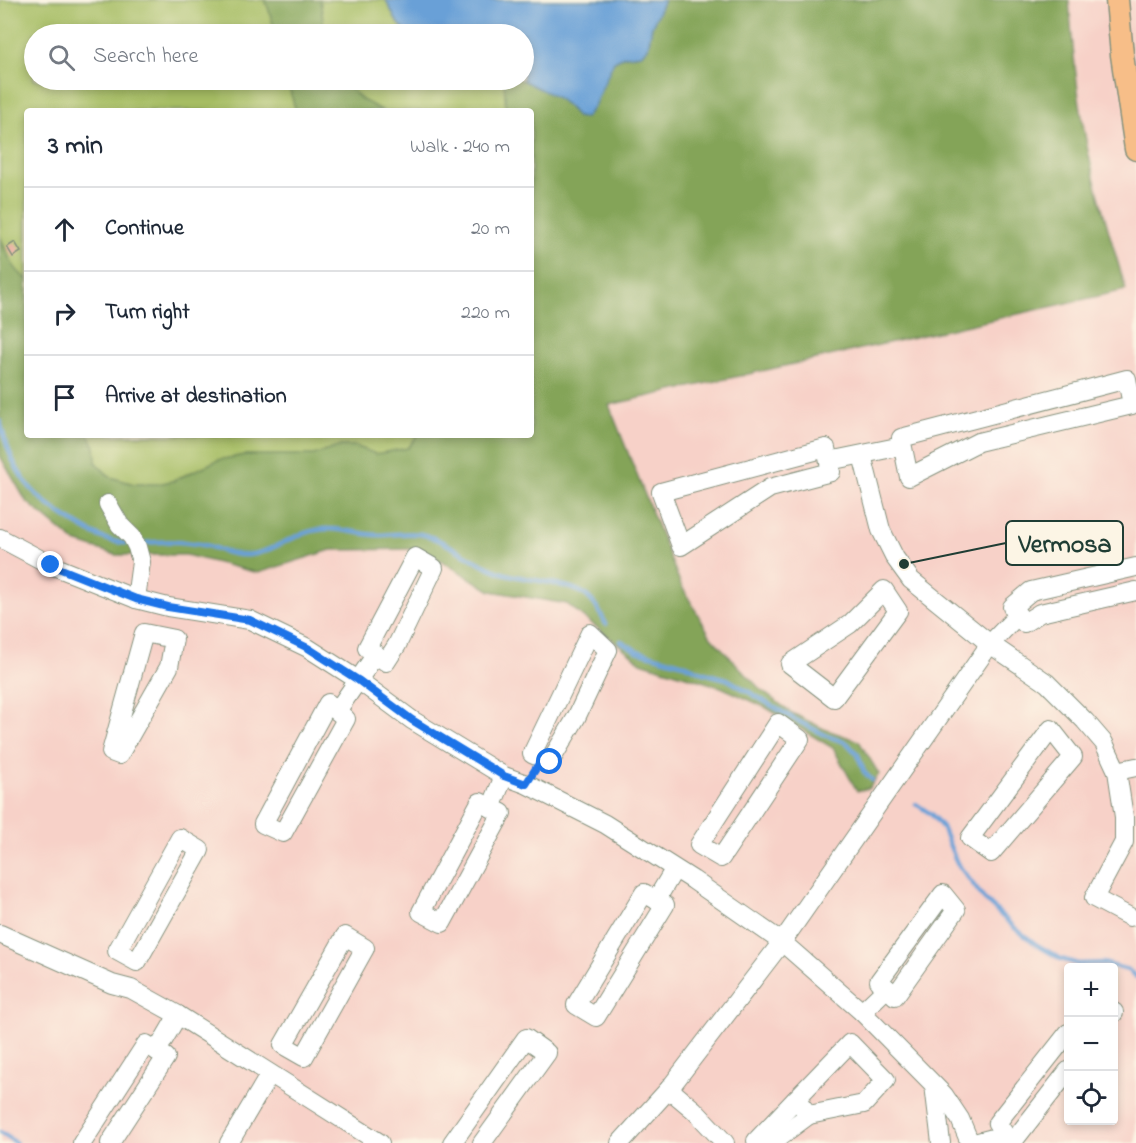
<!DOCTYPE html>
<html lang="en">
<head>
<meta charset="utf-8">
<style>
  body { margin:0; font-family:"Indie Flower",sans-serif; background:#f6f6f7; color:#1f2937 }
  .controls { position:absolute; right:18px; bottom:18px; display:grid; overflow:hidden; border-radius:6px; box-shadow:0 3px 9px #0003 }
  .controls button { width:54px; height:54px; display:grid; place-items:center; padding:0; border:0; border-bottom:2px solid #e0e1e3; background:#fff; color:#1f2937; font:30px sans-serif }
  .stop { position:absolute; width:18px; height:18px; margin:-14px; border:4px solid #1a73e8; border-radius:50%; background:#fff }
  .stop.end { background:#1a73e8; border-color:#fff; box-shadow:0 2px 6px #0008 }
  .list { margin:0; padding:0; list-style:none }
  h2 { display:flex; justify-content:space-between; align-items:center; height:78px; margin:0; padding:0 24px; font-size:26px }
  h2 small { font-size:20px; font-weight:400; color:#747a83 }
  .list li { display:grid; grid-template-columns:39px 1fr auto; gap:18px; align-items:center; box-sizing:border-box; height:84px; padding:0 24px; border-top:2px solid #e0e1e3 }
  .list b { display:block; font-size:22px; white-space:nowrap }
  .list em { font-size:20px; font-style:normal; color:#747a83 }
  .icon { flex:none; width:33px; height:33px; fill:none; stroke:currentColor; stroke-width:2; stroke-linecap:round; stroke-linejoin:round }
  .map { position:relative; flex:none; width:1136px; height:1143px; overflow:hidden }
  .search { position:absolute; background:#fff; box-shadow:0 3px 9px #0003; left:24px; top:24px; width:510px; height:66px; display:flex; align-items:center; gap:15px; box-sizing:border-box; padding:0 21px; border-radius:33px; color:#747a83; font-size:22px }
  .panel { position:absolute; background:#fff; box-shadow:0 3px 9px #0003; left:24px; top:108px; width:510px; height:330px; border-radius:6px }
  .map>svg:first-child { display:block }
  .built { fill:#f7d1c8; fill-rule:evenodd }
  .green { fill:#a6bd63; stroke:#627d4c; stroke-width:1.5 }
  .forest { fill:#84a459; stroke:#527046; stroke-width:1.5 }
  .water { fill:#69a0d7; stroke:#446e86; stroke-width:1.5 }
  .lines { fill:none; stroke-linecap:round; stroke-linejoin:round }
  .stream { stroke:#69a0d7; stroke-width:4.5 }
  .building { fill:#e5a092 }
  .minor-casing { stroke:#86927e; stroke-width:20 }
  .major-casing { stroke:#86927e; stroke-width:25 }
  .minor { stroke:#fff; stroke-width:18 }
  .major { stroke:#f7be88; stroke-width:22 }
  .route { stroke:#1a73e8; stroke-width:8 }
  .leader { fill:none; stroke:#1f3d34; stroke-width:2 }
  .callout-dot { fill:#1f3d34; stroke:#fcf5e5; stroke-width:2 }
  .callout { fill:#fcf5e5; stroke:#1f3d34; stroke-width:2 }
  .callout-label { font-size:26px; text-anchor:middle; font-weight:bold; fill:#1f3d34 }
</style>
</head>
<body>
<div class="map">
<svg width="1136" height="1143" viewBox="0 0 1136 1143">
  <rect width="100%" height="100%" fill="#fcf5e5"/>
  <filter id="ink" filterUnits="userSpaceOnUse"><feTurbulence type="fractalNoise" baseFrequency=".0167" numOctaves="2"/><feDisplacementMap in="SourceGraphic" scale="12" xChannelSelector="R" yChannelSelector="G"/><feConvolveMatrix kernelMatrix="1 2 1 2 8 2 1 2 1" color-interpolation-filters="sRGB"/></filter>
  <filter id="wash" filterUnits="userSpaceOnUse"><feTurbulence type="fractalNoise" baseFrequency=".008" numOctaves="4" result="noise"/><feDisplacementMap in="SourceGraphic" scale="24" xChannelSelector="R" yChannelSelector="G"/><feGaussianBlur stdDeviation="1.35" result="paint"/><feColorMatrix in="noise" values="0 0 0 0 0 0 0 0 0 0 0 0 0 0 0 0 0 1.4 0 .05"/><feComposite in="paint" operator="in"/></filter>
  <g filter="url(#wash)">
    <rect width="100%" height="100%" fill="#ede7c9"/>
    <path class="built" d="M 1069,0 L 1136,0 L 1136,1143 L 0,1143 L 0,456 L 26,501 L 116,555 L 186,555 L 258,573 L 331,550 L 422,549 L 491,591 L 567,604 L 641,662 L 722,687 L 765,707 L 833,748 L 857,791 L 824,729 L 792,713 L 761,690 L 711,637 L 681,585 L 608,405 L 1126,290 L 1102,207 L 1083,124 L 1076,82 ZM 1068,968 L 1114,968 L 1114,1120 L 1068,1120 Z"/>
    <g class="green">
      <path d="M 0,0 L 264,0 L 268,7 L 276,34 L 34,34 L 34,80 L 287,80 L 296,111 L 27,111 L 27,279 C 12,270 5,250 0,235 Z"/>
      <path d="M 320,0 L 386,0 L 396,20 L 408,34 L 325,34 Z"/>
      <path d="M 342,80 L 504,80 L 507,108 L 506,111 L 383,111 L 362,100 Z"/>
      <path d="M 89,435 L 418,435 L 408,448 L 375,454 L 355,446 L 341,446 L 314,455 L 245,455 L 218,460 L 172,481 L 157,484 L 134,484 L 110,477 L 96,463 L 95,447 Z"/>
    </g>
    <g class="forest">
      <path d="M 264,0 L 320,0 L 325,34 L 276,34 L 268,7 Z"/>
      <path d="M 664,0 L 1069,0 C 1073,56 1079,111 1091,165 C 1101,207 1114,249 1126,290 L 609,405 L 681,585 L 711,637 L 761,690 L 792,713 L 824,729 L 859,741 L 879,774 L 869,788 L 857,791 L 833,748 L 765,707 L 721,687 L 641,662 L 567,604 L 491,591 L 422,549 L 331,550 L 258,573 L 186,555 L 116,555 L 75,542 L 26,501 L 0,456 L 0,235 C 5,250 12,270 27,279 L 27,435 L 89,435 L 95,447 L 96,463 L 110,477 L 134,484 L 157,484 L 173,481 L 218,460 L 245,455 L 314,455 L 341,446 L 355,446 L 376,454 L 408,448 L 418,435 L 531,435 L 531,111 L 506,111 L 504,80 C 510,80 518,78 523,80 C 543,86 566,100 577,117 L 606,77 L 614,61 L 624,56 L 641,54 L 648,48 L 652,26 Z"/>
      <path d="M 287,80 L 342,80 L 362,100 L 383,111 L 296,111 Z"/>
    </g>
    <path class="water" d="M 386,0 L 664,0 L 652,26 L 648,48 L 641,54 L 624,56 L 614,61 L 594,106 L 585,118 L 577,117 C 562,95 544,93 523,80 L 524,34 L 408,34 L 396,20 Z"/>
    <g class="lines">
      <g class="stream">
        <path d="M 0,421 C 12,474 32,498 78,525 C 93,534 107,542 125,543"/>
        <path d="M 145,543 C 168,540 187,541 208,546 C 222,550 232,556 248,555 C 276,552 299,528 329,529 C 346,529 362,535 379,535 C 392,535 406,532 420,534 C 447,539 476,566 506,574 C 527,580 562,582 581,592 C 594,600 599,611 606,624"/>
        <path d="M 621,641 L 637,651 L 684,664 L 704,673 L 727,679 L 794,719 L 827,736 L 847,743 L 858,755 L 864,772 L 872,780"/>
        <path d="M 916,804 L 931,814 L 942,827 L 957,863 L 984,899 L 1016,929 L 1037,945 L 1061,959 L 1078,964 L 1103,963 L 1128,970 L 1136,977"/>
        <path d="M 0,1132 L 16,1143"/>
      </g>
    </g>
    <g id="blocks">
      <path class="building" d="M 15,242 L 21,252 L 13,257 L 7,247 Z"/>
    </g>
  </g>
  <g filter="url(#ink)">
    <use href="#blocks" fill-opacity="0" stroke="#86927e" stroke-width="1.5"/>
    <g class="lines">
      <defs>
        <g id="minor">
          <path d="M 1127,379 L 1132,405 L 978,442 L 909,477 L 901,438 Z"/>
          <path d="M 826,448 L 831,472 L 770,488 L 681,546 L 661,492 Z"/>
          <path d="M 862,455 L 881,530 L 895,558 L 911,580 L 990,644 L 1047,683 L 1085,721 L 1104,743 L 1117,771 L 1124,817 L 1124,842 L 1094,898 L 1130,917"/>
          <path d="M 829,461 L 902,446"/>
          <path d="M 108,504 L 120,525 L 132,537 L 137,547 L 141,562 L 136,599"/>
          <path d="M 0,538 L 51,565 L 136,599 L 168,607 L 250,620 L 308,648 L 358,680 L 412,720 L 504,776 L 526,784 L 605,824 L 693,880 L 782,942 L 862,1012 L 944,1095 L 960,1119 L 970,1143"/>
          <path d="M 415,557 L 434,568 L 397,645 L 386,662 L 367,648 Z"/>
          <path d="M 1136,567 L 1031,591 L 1012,607 L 1024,623 L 1040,613 L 1136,591"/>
          <path d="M 884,590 L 898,611 L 834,698 L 790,664 L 850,624 Z"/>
          <path d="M 144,633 L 174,639 L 169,667 L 119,755 L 111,752 Z"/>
          <path d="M 590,633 L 608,650 L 576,718 L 550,762 L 532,754 Z"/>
          <path d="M 328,703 L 346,719 L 283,833 L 263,824 Z"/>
          <path d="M 337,711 L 376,654"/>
          <path d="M 778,723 L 800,739 L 721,858 L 699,845 Z"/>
          <path d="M 1051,729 L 1073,757 L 991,853 L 970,838 Z"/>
          <path d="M 1117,771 L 1136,767"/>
          <path d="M 480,802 L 502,813 L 442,923 L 421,912 Z"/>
          <path d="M 491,808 L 504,776"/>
          <path d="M 180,838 L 200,850 L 137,962 L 117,951 Z"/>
          <path d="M 644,893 L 665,905 L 596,1017 L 576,1005 Z"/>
          <path d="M 943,894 L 956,910 L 895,996 L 879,981 Z"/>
          <path d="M 656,900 L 674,870"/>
          <path d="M 0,934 L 112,984 L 131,989 L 178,1015 L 380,1143"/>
          <path d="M 345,936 L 365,948 L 304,1057 L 283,1045 Z"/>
          <path d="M 862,1012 L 887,988"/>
          <path d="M 1114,1012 L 1114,1013"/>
          <path d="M 850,1043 L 886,1080 L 864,1104 L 809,1115 L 796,1099 Z"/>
          <path d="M 157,1051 L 178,1015"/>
          <path d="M 934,1085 L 941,1143"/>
          <path d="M 669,1089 L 694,1110 L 725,1143"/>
          <path d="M 82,1143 L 146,1044 L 166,1057 L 110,1143"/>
          <path d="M 229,1143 L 270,1074"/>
          <path d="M 452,1143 L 526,1038 L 547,1053 L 482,1143"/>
          <path d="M 620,1143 L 669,1089 L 782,942 L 990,644 L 1018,615"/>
          <path d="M 758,1143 L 756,1141 L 796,1099"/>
          <path d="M 771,1143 L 809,1115"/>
          <path d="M 974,1143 L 1005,1135"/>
          <path d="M 1011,1143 L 997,1123 L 1068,1033"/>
          <path d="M 1012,1143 L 1068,1071"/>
        </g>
        <path id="major" d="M 1117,0 L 1122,55 L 1136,149"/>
      </defs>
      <use href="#minor" class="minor-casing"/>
      <use href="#major" class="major-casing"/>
      <use href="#minor" class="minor"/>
      <use href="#major" class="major"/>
    </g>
  </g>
  <g class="lines" filter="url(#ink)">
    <path class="route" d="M 51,565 L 136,599 L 168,607 L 250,620 L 308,648 L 358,680 L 412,720 L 504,776 L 526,784 L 542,759 L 550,762"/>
  </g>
  <path class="leader" d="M904 564L1006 543"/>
  <circle class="callout-dot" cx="904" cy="564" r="6"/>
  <rect class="callout" x="1006" y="521" width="117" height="44" rx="6"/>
  <g class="callout-label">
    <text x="1065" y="552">Vermosa</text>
  </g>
</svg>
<div class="controls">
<button>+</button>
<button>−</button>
<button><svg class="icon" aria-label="locate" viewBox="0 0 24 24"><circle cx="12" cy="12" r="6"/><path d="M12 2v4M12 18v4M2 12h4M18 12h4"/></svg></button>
</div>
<div class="stop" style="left:550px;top:762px"></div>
<div class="stop end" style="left:51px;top:565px"></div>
<div class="search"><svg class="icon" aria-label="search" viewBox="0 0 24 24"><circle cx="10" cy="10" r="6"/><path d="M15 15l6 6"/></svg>Search here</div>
<section class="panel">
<h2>3 min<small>Walk · 240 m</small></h2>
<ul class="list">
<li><svg class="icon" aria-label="ahead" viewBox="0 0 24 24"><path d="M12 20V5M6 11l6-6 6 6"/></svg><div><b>Continue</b></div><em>20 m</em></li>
<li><svg class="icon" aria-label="right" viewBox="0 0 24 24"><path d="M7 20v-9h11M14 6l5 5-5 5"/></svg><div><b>Turn right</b></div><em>220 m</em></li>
<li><svg class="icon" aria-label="arrive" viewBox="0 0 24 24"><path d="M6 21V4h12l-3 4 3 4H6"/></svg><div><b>Arrive at destination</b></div></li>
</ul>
</section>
</div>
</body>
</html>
